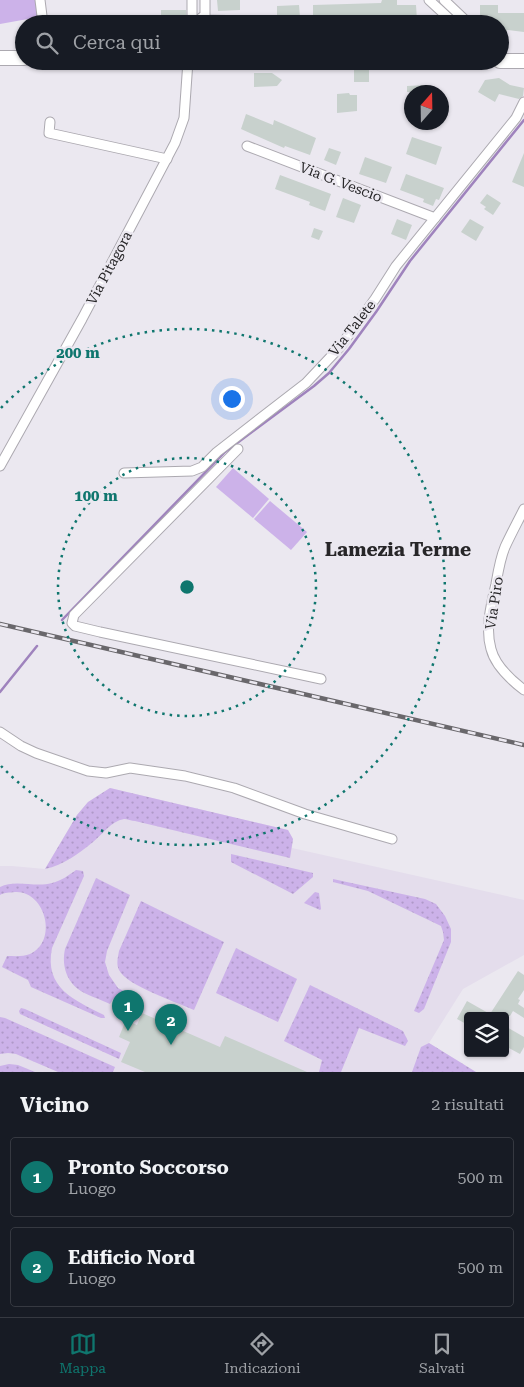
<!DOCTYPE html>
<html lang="it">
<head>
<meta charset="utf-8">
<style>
  body { margin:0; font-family:"Roboto Serif",serif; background:#20242c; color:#f1f3f6 }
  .controls { position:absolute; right:15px; bottom:15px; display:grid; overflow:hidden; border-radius:5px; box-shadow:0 1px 4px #0004 }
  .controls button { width:45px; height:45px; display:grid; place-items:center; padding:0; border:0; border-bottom:1px solid #363941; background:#171b24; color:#f1f3f6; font:25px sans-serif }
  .compass { position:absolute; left:404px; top:85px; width:45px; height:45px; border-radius:50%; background:#171b24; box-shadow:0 1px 4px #0004; rotate:20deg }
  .you { position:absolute; left:231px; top:398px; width:18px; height:18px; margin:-12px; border:4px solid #fff; border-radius:50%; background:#1a73e8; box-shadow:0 0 0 8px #1a73e833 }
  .badge { display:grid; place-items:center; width:32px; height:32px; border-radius:50%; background:#0f766e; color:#fff; font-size:16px; font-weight:700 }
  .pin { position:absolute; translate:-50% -41px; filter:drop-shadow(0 1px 2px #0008) }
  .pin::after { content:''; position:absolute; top:26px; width:18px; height:15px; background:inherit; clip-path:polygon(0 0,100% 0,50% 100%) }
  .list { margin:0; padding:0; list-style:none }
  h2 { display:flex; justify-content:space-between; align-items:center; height:65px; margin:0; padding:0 20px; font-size:21px }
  h2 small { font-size:16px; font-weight:400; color:#9ea1a6 }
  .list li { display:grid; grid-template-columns:32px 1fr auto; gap:15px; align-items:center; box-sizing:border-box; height:80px; margin:0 10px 10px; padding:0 10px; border:1px solid #363941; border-radius:5px }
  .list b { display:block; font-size:19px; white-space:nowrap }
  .list p { margin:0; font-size:16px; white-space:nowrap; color:#9ea1a6 }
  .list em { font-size:16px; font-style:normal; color:#9ea1a6 }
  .icon { flex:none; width:28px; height:28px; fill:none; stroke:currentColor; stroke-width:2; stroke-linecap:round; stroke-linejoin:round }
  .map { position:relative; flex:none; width:524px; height:1072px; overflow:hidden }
  .search { position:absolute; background:#171b24; box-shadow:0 1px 4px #0004; left:15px; right:15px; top:15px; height:55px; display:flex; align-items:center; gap:12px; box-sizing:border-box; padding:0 18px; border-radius:28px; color:#9ea1a6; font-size:19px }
  .sheet { height:245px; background:#171b24 }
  nav { display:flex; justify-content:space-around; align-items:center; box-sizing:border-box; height:70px; border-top:1px solid #363941; background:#171b24; font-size:14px; color:#9ea1a6 }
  nav a { display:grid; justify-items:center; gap:2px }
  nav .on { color:#0f766e }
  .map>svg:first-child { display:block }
  .built { fill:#e4ddec }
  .grass { fill:url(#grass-dots) }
  .garden { fill:#ccb2e9 }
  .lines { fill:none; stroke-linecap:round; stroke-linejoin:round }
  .stream { stroke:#9f83bd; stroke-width:2.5 }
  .building { fill:#c8d1cd }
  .minor-casing { stroke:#aca9b0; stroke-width:11 }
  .secondary-casing { stroke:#aca9b0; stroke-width:16 }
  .minor { stroke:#fff; stroke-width:9 }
  .secondary { stroke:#fff; stroke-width:14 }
  .rail-casing { stroke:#69676b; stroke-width:4.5 }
  .rail { stroke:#ebe8f0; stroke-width:2.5; stroke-dasharray:8; stroke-linecap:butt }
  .ring { fill:none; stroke:#0f766e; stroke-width:2.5; stroke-dasharray:2.5 5 }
  .labels { text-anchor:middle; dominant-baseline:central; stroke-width:5; stroke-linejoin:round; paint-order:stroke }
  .street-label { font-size:14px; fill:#272628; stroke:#ebe8f0 }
  .district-label { font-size:19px; font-weight:bold; fill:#272628; stroke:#ebe8f0 }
  .centre { fill:#0f766e; stroke:#ebe8f0; stroke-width:2.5 }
  .ring-label { font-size:15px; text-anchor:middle; font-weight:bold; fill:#0f766e; stroke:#ebe8f0; stroke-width:5; stroke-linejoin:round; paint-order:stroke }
</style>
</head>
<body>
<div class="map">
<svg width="524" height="1072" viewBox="0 0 524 1072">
  <defs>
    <pattern id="grass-dots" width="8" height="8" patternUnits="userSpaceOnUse" patternTransform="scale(1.25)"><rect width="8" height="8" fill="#ccb2e9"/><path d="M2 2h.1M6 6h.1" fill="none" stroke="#af99c8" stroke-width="1.8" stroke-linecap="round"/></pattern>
  </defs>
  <rect width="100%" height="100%" fill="#ebe8f0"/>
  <path class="built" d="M 110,788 L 288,830 L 293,839 L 292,848 L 524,900 L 524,955 L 463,989 L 429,1043 L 476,1072 L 0,1072 L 0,866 L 12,866 L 45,869 L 77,815 L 88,802 Z"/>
  <g class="grass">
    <path d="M 110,788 L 288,830 L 293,839 L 290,858 L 135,821 C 132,821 127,819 124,819 C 111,821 102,835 93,842 C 78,854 64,865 45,869 L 77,815 L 88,802 Z"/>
    <path d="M 231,854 L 313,873 L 313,877 L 293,894 L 231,862 Z"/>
    <path d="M 76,870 L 83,871 L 84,876 L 52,948 C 44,988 74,1000 104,1015 L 105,1018 L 101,1018 L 31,987 L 28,980 L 2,967 L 7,956 C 14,956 23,957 30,954 C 59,941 45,890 15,892 C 9,893 5,892 0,895 L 0,887 C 16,879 35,888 52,883 C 61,881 69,875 76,870 Z"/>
    <path d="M 96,878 L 130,895 L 107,951 L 105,962 L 109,975 L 118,988 L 135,997 L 131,1007 L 113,999 L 110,1004 C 102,1000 84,994 78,989 C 65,979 62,963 65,949 Z"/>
    <path d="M 333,879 L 425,899 L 436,904 L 445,916 L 451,929 L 451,942 L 424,1009 L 419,1013 L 414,1011 L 444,940 L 443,932 L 441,926 L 368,891 L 333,882 Z"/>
    <path d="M 315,892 L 319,893 L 321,909 L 320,910 L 304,903 Z"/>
    <path d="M 141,901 L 224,942 L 194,1010 C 177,1002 127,986 119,970 C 116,964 118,957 119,951 Z"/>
    <path d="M 236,948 L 297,979 L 278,1022 L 216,993 Z"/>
    <path d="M 310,985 L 403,1031 L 408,1041 L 405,1046 L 359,1028 L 341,1072 L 319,1072 L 322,1060 L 284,1041 Z"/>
    <path d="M 21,1008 L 25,1009 L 121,1053 L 119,1059 L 20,1014 L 19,1011 Z"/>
    <path d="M 0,1017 L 5,1018 L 115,1067 L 113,1072 L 58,1072 L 16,1054 L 8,1053 L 0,1054 Z"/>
    <path d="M 429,1043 L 476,1072 L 412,1072 L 421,1047 Z"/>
    <path d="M 9,1064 L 18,1065 L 35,1072 L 0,1072 L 0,1066 Z"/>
  </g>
  <g class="garden">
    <path d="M 0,0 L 36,0 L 39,17 L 0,24 Z"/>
    <path d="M 233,468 L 269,499 L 253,518 L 216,487 Z"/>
    <path d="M 270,501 L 307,532 L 291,550 L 254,519 Z"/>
  </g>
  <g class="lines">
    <g class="stream">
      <path d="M 62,620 L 225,452 L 314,386 L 329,373 L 349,349 L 376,312 L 410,261 L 524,120"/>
      <path d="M 0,692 L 37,646"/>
    </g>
  </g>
  <g class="building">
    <path d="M 217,0 L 240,0 L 240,10 L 218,11 Z"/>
    <path d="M 382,0 L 397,0 L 397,5 L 416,5 L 417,20 L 383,20 L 382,15 L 313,17 L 313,5 L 381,3 Z"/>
    <path d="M 299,5 L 300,17 L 277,18 L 277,6 Z"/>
    <path d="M 480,5 L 498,5 L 498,13 L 524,13 L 524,32 L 507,30 L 507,32 L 500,32 L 500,24 L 482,24 L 480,21 Z"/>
    <rect x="161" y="10" width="25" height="14"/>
    <rect x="354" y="69" width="15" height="13"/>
    <path d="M 254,73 L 272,73 L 282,80 L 277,86 L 254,87 Z"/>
    <path d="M 499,78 L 510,85 L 524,88 L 523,96 L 519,99 L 499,94 L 495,102 L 478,92 L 485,80 Z"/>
    <path d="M 426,85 L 426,92 L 407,92 L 407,86 Z"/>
    <path d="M 349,93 L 350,95 L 357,95 L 357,111 L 337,113 L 337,94 Z"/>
    <path d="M 246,114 L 273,125 L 274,120 L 316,138 L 310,155 L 285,146 L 284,148 L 241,129 Z"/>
    <path d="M 412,137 L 442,147 L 436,165 L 406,154 Z"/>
    <path d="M 329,148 L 341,152 L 336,165 L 324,160 Z"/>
    <path d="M 524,153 L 524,187 L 512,182 Z"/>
    <path d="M 365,157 L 392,167 L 386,183 L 359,174 Z"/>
    <path d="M 406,174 L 444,188 L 439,200 L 436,199 L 433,206 L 423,202 L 424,199 L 400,190 Z"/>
    <path d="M 280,175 L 331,194 L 325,211 L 309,205 L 310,202 L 275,189 Z"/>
    <path d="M 487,194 L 501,203 L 493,215 L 484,209 L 486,207 L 480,203 Z"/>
    <path d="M 343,198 L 361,205 L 354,223 L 336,217 Z"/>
    <path d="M 397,219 L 412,225 L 406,240 L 391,234 Z"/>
    <path d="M 470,219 L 484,227 L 476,241 L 461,232 Z"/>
    <path d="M 314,228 L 323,231 L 319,240 L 311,237 Z"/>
    <path d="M 518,971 L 524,975 L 524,990 L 518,999 L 520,1000 L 518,1004 L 524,1008 L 524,1018 L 513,1011 L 510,1016 L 468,1016 L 468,1025 L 457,1019 L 467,1001 L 490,1014 Z"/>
    <path d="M 142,1013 L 220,1047 L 225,1036 L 307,1072 L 145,1072 L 121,1062 L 130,1042 L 119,1037 L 126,1020 L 137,1025 Z"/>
    <path d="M 505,1026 L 524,1037 L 524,1047 L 520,1054 L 505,1046 Z"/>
  </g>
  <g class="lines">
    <defs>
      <g id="minor">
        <path d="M 40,0 L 43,24"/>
        <path d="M 192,0 L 192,24"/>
        <path d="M 429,0 L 455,24"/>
        <path d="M 444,0 L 464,19 L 464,24"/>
        <path d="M 198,20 L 258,21"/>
        <path d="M 197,21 L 205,15 L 205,0"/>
        <path d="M 50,122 L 49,133 L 167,159"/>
        <path d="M 247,146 L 435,218"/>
        <path d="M 238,449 L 74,615 L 72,623 L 75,626 L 100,632 L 321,679"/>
        <path d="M 0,466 L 82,319 L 175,143 L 184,118 L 188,61"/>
        <path d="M 124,473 L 192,471 L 202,467 L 217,452 L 306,383 L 339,348 L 375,299 L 396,266 L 516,118 L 524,102"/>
        <path d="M 524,509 C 518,521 511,534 505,547 C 500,559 498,572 496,584 C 491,605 485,628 491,649 C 495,665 511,680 524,690"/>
        <path d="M 0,732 L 21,746 L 36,753 L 88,771 L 106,773 L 130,768 L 185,776 L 234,788 L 305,814 L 392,839"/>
      </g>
      <g id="secondary">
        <path d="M 0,58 L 24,58"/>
        <path d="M 500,61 L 524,61"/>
      </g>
    </defs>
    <use href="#minor" class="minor-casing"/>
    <use href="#secondary" class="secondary-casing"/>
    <use href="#minor" class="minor"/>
    <use href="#secondary" class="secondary"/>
    <defs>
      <path id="rail" d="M 0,624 L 524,745"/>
    </defs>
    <use href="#rail" class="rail-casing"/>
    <use href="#rail" class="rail"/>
  </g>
  <g class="ring">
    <circle cx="187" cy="587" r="129"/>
    <path d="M1 408A258 258 0 1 1 1 766"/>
  </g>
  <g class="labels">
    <g class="street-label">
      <text transform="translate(341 182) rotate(21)">Via G. Vescio</text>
      <text transform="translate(109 268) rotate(-62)">Via Pitagora</text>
      <text transform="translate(352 328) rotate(-52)">Via Talete</text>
      <text transform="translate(494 603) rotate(-81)">Via Piro</text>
    </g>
    <g class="district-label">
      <text x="398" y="549">Lamezia Terme</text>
    </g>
  </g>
  <circle cx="187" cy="587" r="8" class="centre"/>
  <g class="ring-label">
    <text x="78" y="358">200 m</text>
    <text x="96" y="501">100 m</text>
  </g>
</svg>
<div class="controls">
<button><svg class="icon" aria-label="layers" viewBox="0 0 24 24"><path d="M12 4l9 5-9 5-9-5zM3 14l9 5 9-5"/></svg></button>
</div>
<svg class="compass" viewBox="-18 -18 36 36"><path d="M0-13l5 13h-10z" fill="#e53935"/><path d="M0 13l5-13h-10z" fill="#9ea1a6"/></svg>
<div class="you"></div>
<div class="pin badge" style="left:128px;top:1031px">1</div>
<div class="pin badge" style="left:171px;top:1045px">2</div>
<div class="search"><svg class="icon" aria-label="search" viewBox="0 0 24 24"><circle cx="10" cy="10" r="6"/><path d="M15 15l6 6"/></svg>Cerca qui</div>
</div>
<section class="sheet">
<h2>Vicino<small>2 risultati</small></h2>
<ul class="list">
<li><span class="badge">1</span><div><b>Pronto Soccorso</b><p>Luogo</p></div><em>500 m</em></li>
<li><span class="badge">2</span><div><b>Edificio Nord</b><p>Luogo</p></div><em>500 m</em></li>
</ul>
</section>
<nav>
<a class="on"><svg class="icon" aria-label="map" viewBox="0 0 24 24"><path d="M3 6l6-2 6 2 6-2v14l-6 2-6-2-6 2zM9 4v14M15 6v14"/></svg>Mappa</a>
<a><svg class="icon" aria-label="directions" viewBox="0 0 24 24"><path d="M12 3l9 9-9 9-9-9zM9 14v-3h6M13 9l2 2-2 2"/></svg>Indicazioni</a>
<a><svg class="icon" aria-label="saved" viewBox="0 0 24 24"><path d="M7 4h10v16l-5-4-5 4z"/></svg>Salvati</a>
</nav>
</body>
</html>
